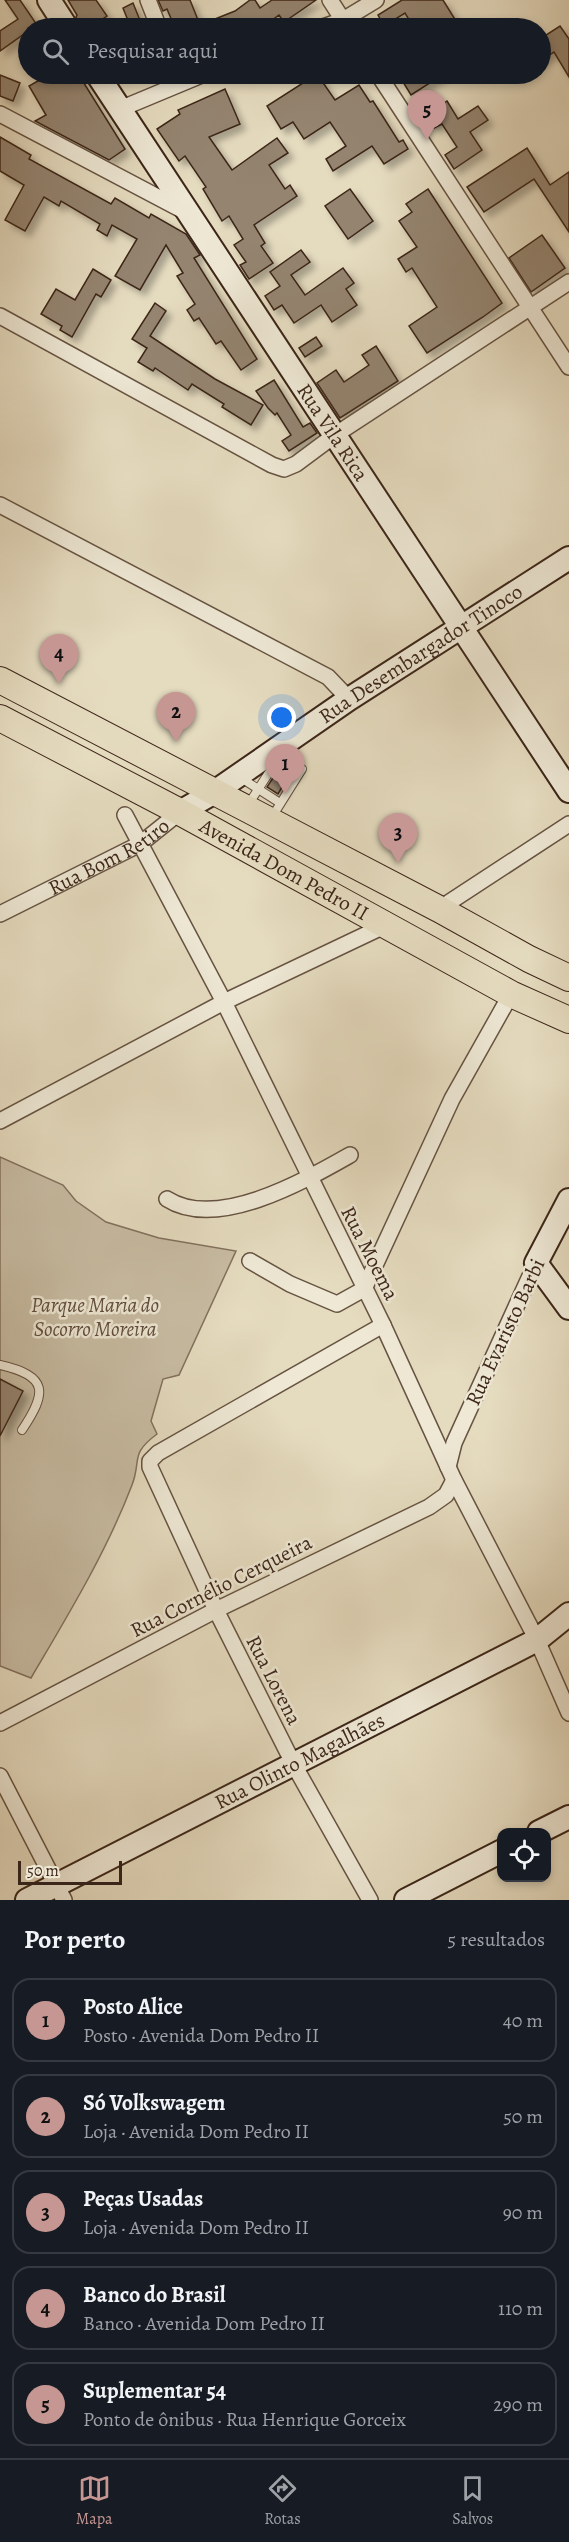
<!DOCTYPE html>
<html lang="pt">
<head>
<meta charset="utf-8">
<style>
  body { margin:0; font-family:Alegreya,serif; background:#242831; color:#f1f3f6 }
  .controls { position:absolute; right:18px; bottom:18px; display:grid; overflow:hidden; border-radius:12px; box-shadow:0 3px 9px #0003 }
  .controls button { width:54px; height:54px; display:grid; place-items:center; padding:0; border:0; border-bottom:2px solid #363941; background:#171b24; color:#f1f3f6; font:30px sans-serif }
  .scale { position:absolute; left:18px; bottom:15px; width:104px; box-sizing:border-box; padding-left:6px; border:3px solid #3c2619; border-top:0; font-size:16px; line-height:21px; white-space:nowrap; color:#3c2619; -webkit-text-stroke:4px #eee8d5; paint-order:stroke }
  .you { position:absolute; left:282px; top:718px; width:21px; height:21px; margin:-15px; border:4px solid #fff; border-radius:50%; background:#1a73e8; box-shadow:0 0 0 9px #1a73e833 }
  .badge { display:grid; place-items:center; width:39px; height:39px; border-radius:50%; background:#c59692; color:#111; font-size:20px; font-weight:700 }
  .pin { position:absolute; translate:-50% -50px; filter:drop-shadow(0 2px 3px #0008) }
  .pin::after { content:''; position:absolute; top:32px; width:21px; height:18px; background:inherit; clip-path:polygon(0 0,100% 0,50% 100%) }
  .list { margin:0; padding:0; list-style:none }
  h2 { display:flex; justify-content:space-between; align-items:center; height:78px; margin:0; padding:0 24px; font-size:26px }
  h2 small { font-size:20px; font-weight:400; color:#9ea1a6 }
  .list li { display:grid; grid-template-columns:39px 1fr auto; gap:18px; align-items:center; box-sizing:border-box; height:84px; margin:0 12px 12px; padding:0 12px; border:2px solid #363941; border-radius:18px }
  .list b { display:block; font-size:22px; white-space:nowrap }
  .list p { margin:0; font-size:20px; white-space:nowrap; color:#9ea1a6 }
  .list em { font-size:20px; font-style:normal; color:#9ea1a6 }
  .icon { flex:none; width:33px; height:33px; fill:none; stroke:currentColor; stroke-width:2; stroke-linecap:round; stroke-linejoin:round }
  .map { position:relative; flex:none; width:569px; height:1900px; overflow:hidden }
  .search { position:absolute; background:#171b24; box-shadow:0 3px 9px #0003; left:18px; right:18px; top:18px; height:66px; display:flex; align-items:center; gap:15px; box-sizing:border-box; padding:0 21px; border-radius:33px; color:#9ea1a6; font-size:22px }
  .sheet { height:558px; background:#171b24 }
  nav { display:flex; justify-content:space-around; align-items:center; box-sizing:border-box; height:84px; border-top:2px solid #363941; background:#171b24; font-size:16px; color:#9ea1a6 }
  nav a { display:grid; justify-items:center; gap:3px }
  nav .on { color:#c59692 }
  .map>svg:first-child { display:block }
  .green { fill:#c8bca3; stroke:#82715e; stroke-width:1.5 }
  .building { fill:#94846f; stroke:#3c2619; stroke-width:1.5; filter:url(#shadow) }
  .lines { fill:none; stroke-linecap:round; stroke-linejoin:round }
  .lane-casing { stroke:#665342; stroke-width:10 }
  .street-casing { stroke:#665342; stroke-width:18 }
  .secondary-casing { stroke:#3c2619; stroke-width:26 }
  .primary-casing { stroke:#3c2619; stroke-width:28 }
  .lane { stroke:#eee8d5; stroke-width:8 }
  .street { stroke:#eee8d5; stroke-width:15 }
  .secondary { stroke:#eee8d5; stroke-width:22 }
  .primary { stroke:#e5dbbf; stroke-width:26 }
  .labels { text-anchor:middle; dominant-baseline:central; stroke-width:5; stroke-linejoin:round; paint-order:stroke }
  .street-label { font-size:21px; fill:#3c2619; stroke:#eee8d5 }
  .park-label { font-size:21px; font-style:italic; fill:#5f4c3c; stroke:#eee8d5 }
</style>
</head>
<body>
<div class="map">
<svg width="569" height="1900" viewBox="0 0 569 1900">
  <defs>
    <filter id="shadow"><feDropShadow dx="5.5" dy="5.5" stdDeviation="3" flood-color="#0004"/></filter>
  </defs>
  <rect width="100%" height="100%" fill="#e5dbbf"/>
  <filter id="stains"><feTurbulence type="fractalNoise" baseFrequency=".00333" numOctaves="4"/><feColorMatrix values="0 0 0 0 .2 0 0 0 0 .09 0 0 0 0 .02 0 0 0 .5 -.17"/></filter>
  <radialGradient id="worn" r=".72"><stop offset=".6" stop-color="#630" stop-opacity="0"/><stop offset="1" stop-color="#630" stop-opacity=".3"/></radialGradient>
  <path class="green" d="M 0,1157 L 63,1185 L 76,1201 L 106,1222 L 159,1238 L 236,1251 L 179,1375 L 163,1379 L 151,1421 L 157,1434 C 129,1455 142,1459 132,1485 C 106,1553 68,1615 31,1678 L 0,1666 Z"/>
  <g class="building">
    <path d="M 5,0 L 20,0 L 37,25 L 28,28 L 28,31 L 0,51 L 0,31 L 18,19 Z"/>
    <path d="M 68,0 L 96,0 L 107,16 L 89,28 L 81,28 L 76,17 L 77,15 Z"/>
    <path d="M 158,0 L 190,0 L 200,25 L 235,11 L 250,0 L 255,0 L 260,8 L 272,0 L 316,0 L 284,22 L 279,15 L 261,28 L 175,28 L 167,9 L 163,11 Z"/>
    <path d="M 402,0 L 443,0 L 456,21 L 443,28 L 414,28 L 405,13 L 384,26 L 378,15 Z"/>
    <path d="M 133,3 L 143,28 L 131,28 L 123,8 Z"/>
    <path d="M 560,26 L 569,39 L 569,77 L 554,52 L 540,61 L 540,39 Z"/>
    <path d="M 50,74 L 75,74 L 80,81 L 82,80 L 125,149 L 109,160 L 35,121 L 46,115 L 29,86 Z"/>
    <path d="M 317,74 L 335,100 L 359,85 L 370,102 L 373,101 L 399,142 L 403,140 L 408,149 L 384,164 L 372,146 L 333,171 L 326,159 L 346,146 L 330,122 L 304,139 L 293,122 L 281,129 L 267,106 Z"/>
    <path d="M 417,74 L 444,74 L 411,95 L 403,82 Z"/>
    <path d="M 0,75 L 20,83 L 13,101 L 0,96 Z"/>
    <path d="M 225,89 L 240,124 L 209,137 L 232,170 L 277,138 L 288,153 L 269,165 L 285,189 L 290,185 L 297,196 L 254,225 L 265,243 L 261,246 L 273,263 L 249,279 L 240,265 L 246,262 L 234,245 L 243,239 L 229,216 L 222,221 L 203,189 L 206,187 L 185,156 L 179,161 L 157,129 L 180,114 L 178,110 Z"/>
    <path d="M 447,101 L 458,119 L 478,106 L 488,120 L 470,132 L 482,150 L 454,169 L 445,155 L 457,147 L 442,124 L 434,128 L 426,115 Z"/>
    <path d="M 0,137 L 31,155 L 29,159 L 111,204 L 115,198 L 149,218 L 151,214 L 186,234 L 200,255 L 194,258 L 257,359 L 241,370 L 221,341 L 216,344 L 199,318 L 194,321 L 187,310 L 195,304 L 177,276 L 183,273 L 166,245 L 140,290 L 115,276 L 137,239 L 112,225 L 107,236 L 97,230 L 100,224 L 61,201 L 59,206 L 44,197 L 25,231 L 5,220 L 24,185 L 0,171 Z"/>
    <path d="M 527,148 L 550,185 L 569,172 L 569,232 L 534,179 L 484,212 L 467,187 Z"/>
    <path d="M 350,189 L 373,221 L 348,239 L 325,206 Z"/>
    <path d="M 428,189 L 502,303 L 483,317 L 427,353 L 409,326 L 437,307 L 412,268 L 406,272 L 398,259 L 417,247 L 399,221 L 412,212 L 406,204 Z"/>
    <path d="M 542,235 L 565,268 L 531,292 L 509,258 Z"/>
    <path d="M 301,250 L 310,262 L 291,275 L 305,295 L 343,268 L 354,283 L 346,289 L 357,305 L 332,322 L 321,305 L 294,323 L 282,305 L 274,310 L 265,296 L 280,286 L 270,272 Z"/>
    <path d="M 93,269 L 111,280 L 101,297 L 96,294 L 72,337 L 60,330 L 62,326 L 41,314 L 56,289 L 75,300 Z"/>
    <path d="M 155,303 L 166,311 L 150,336 L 215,379 L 263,405 L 251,425 L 222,407 L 224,404 L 192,384 L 188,390 L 155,368 L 153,371 L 138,362 L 147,348 L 132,339 Z"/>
    <path d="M 316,337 L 322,346 L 305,357 L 299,348 Z"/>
    <path d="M 376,346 L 398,381 L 340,418 L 317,383 L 336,370 L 344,382 L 369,365 L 362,355 Z"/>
    <path d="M 274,380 L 303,427 L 310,423 L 317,433 L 289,451 L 282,441 L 291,435 L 277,413 L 275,415 L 268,408 L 256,391 Z"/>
    <path d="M 282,764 L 292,770 L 278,794 L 267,787 Z"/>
    <path d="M 0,1379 L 23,1391 L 0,1436 Z"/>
  </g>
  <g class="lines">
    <defs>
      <g id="lane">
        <path d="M 241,778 L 280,803"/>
        <path d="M 248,805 L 279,757"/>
        <path d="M 272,817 L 302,769 L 276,754"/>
        <path d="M 0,1365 C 49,1376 47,1393 22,1430"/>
      </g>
      <g id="street">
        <path d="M 148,0 L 159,28"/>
        <path d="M 330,0 L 348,28"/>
        <path d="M 320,28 L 343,20 L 376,0"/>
        <path d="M 378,74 L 569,367"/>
        <path d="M 120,109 L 204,74"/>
        <path d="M 0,114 L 186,212"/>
        <path d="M 0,316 L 272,465 L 284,469 L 296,464 L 335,435 L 569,282"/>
        <path d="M 0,505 L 328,677 L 349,699"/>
        <path d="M 125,815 L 224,1002 L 383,1325 L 454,1480 L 537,1640 L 569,1713"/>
        <path d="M 439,909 L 569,824"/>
        <path id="s1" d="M 0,914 L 140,844 L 180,812"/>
        <path d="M 0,1121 L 224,1002 L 384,926"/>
        <path d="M 167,1199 C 217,1231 304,1181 350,1155"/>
        <path d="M 250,1261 L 290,1284 L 337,1304 L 364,1289 L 452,1099 L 511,994"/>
        <path d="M 448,1467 L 454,1443 L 536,1263"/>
        <path d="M 0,1723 L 216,1610 L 429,1507 L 446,1495 L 454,1480"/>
        <path d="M 0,1776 L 64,1900"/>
        <path d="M 370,1900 L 294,1765 L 216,1610 L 150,1467 L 150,1461 L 158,1453 L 383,1325"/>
      </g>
      <g id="secondary">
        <path d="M 49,0 L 67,28"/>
        <path id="s2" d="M 97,74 L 569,791"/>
        <path id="s3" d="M 180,812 L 213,793 L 349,699 L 569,558"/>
        <path d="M 569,1200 L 536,1263 L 569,1308"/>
        <path d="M 539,1832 L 569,1817"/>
        <path id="s4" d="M 27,1900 L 537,1640 L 569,1614"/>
        <path d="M 406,1900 L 502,1851"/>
      </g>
      <g id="primary">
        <path d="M 0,680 L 439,909 L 529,959 L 569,978"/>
        <path id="s5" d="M 0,718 L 180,812 L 511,994 L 569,1020"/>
      </g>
    </defs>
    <use href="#lane" class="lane-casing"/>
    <use href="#street" class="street-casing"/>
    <use href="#secondary" class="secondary-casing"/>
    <use href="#primary" class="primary-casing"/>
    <use href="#lane" class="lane"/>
    <use href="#street" class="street"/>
    <use href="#secondary" class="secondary"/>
    <use href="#primary" class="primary"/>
  </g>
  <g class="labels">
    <g class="street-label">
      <text stroke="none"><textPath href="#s2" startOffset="429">Rua Vila Rica</textPath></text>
      <text stroke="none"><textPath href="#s3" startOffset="288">Rua Desembargador Tinoco</textPath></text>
      <text stroke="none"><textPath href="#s1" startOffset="123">Rua Bom Retiro</textPath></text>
      <text stroke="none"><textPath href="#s5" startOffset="322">Avenida Dom Pedro II</textPath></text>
      <text transform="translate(370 1253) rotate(63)">Rua Moema</text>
      <text transform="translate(505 1332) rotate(-65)">Rua Evaristo Barbi</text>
      <text transform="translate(221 1586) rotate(-27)">Rua Cornélio Cerqueira</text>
      <text transform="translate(274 1680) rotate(63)">Rua Lorena</text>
      <text stroke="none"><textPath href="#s4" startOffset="306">Rua Olinto Magalhães</textPath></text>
    </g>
    <g class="park-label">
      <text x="95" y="1305">Parque Maria do<tspan x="95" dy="24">Socorro Moreira</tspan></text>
    </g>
  </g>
  <rect width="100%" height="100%" filter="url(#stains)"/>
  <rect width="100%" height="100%" fill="url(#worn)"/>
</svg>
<div class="controls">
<button><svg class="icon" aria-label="locate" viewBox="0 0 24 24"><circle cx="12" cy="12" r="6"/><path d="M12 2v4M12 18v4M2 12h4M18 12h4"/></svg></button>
</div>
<div class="scale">50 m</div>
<div class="you"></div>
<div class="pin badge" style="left:285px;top:794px">1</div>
<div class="pin badge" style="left:176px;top:742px">2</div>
<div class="pin badge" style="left:398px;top:863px">3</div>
<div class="pin badge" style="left:59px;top:684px">4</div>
<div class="pin badge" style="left:427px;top:140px">5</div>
<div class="search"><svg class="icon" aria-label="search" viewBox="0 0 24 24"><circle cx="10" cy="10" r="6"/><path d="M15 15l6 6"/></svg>Pesquisar aqui</div>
</div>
<section class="sheet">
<h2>Por perto<small>5 resultados</small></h2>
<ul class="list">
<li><span class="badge">1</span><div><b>Posto Alice</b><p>Posto · Avenida Dom Pedro II</p></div><em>40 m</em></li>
<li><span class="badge">2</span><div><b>Só Volkswagem</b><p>Loja · Avenida Dom Pedro II</p></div><em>50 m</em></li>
<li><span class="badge">3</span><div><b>Peças Usadas</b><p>Loja · Avenida Dom Pedro II</p></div><em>90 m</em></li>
<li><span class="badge">4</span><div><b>Banco do Brasil</b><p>Banco · Avenida Dom Pedro II</p></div><em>110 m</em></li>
<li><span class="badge">5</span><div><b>Suplementar 54</b><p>Ponto de ônibus · Rua Henrique Gorceix</p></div><em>290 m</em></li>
</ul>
</section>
<nav>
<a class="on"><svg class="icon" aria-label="map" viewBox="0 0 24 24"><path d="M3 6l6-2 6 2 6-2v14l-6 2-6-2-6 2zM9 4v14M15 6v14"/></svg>Mapa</a>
<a><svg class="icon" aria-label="directions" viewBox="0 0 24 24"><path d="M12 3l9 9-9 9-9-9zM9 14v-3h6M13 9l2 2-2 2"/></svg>Rotas</a>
<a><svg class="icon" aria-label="saved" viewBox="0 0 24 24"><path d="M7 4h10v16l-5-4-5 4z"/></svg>Salvos</a>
</nav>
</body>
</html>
